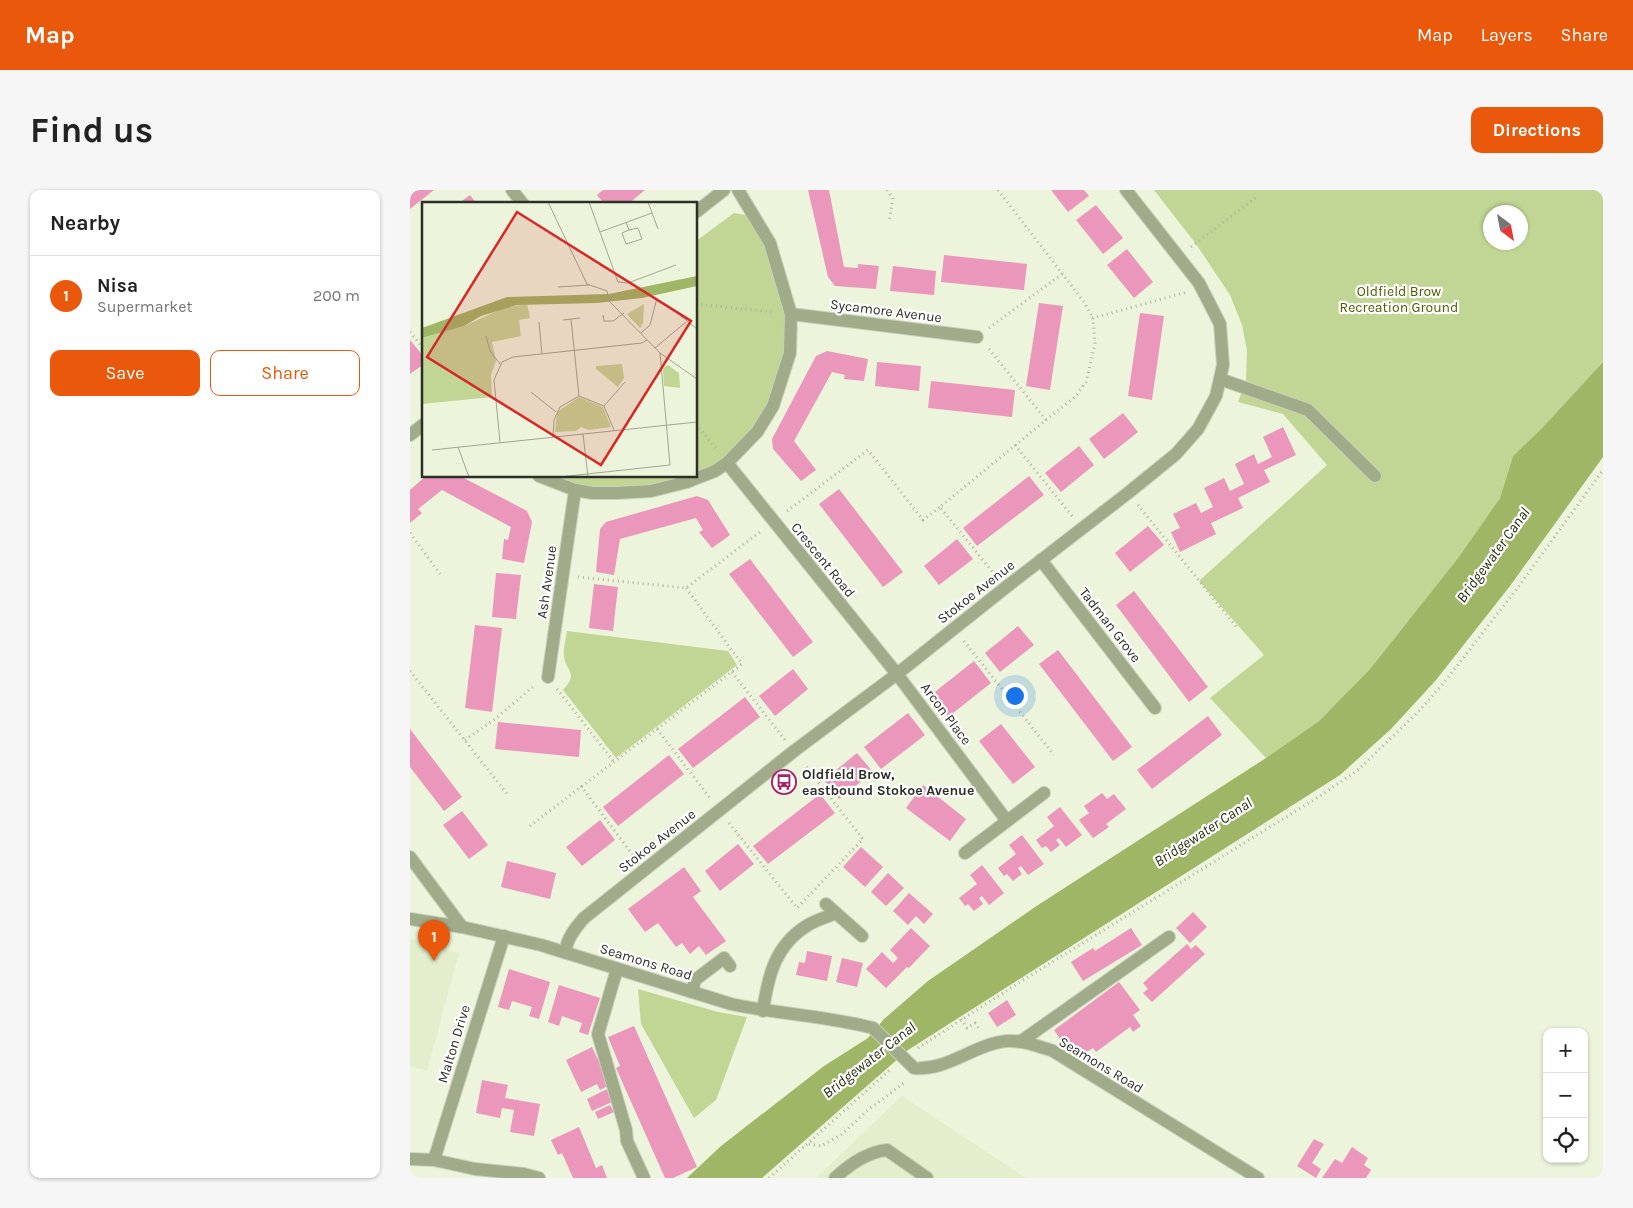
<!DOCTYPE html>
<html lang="en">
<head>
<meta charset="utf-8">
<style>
  body { margin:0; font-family:Karla,sans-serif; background:#f6f6f6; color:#222 }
  .controls { position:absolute; right:15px; bottom:15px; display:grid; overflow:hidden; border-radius:10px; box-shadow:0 1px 4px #0004 }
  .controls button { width:45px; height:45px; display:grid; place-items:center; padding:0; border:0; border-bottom:1px solid #e0e0e0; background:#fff; color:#222; font:25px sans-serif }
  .compass { position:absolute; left:1073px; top:15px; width:45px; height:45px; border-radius:50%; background:#fff; box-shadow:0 1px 4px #0004; rotate:148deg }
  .you { position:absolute; left:604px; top:505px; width:18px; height:18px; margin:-12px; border:4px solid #fff; border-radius:50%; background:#1a73e8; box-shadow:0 0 0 8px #1a73e833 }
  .badge { display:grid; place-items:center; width:32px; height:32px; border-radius:50%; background:#ea580c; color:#fff; font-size:16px; font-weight:700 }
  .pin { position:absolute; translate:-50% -41px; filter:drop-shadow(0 1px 2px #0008) }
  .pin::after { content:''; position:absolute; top:26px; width:18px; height:15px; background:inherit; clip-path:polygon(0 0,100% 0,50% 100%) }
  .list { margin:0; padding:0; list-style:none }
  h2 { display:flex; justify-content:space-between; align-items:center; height:65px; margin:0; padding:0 20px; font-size:21px }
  h2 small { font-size:16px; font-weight:400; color:#767676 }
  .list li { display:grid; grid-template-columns:32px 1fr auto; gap:15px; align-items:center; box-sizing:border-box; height:80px; padding:0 20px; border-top:1px solid #e0e0e0 }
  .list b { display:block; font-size:19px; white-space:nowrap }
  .list p { margin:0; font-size:16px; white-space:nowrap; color:#767676 }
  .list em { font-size:16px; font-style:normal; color:#767676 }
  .actions { display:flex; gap:10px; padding:15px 20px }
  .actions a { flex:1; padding:11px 0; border:1px solid #ea580c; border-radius:10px; text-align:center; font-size:18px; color:#ea580c }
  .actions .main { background:#ea580c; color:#fff }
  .icon { flex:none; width:28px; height:28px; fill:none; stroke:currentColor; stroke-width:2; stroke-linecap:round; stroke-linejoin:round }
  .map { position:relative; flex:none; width:1193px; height:988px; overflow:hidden; border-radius:10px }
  header { display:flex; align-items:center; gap:30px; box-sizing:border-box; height:70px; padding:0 25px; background:#ea580c; color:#fff }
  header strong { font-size:24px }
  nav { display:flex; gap:28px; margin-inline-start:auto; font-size:18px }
  .intro { display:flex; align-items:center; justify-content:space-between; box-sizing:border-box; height:120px; padding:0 30px }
  h1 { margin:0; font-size:35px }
  .button { padding:12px 22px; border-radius:10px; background:#ea580c; color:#fff; font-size:18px; font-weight:700 }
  main { display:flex; gap:30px; padding:0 30px }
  aside { flex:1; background:#fff; border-radius:10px; box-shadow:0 1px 4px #0004 }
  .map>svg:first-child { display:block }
  .built { fill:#e2eecc }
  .green { fill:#c1d694; fill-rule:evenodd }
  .water { fill:#9eb665 }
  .building { fill:#eb97bc }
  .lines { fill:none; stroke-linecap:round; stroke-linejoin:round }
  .minor-casing { stroke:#c9d1ba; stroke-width:14 }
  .path { stroke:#acb39e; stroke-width:3; stroke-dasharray:1 4; stroke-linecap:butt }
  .minor { stroke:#9fab89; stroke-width:12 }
  .minor-bridge-casing { stroke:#c9d1ba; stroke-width:14; stroke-linecap:butt }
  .minor-bridge { stroke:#9fab89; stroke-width:12 }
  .labels { text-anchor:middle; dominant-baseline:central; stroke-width:4.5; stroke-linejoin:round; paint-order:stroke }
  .park-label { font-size:14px; fill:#4b5f00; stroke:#fff }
  .street-label { font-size:14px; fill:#2b2f25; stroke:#fff }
  .poi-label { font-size:14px; font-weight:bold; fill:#2b2f25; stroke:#fff; text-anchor:start }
  .water-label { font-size:15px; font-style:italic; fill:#252e0b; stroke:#fff }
  .inset-road { fill:none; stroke:#9fa692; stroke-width:1 }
  .view { fill:#d62828; fill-opacity:0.15; stroke:#d62828; stroke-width:2.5 }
  .inset-edge { fill:none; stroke:#2b2f25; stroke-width:2.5 }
</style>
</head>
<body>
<header>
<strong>Map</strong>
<nav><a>Map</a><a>Layers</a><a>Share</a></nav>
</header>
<div class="intro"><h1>Find us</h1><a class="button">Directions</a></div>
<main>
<aside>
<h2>Nearby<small></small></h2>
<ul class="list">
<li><span class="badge">1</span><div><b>Nisa</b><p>Supermarket</p></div><em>200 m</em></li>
</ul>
<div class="actions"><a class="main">Save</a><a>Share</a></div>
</aside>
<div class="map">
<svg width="1193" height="988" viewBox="0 0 1193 988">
  <rect width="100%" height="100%" fill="#ecf5db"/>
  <g class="built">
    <path d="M 0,749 L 49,763 L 17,881 L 0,876 Z"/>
    <path d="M 492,906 L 616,988 L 406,988 Z"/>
  </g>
  <g class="green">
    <path d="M 744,0 L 1193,0 L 1193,172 L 1132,238 L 1103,266 L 1090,308 L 1048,368 L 960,479 L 909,531 L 856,568 L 800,508 L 854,465 L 789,391 L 917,275 L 873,224 L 828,212 L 836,190 L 837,160 L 832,135 L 820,105 L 786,54 ZM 1080,22 L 1110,22 L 1110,52 L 1080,52 Z"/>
    <path d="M 324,23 L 335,25 L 357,54 L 379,140 L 360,215 L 320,270 L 286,285 L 286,51 Z"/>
    <path d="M 137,286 L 283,286 L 239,297 L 184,300 Z"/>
    <path d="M 157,441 L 318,461 L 327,475 L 206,568 L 153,500 C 170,482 155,481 154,466 C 153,458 156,449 157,441 Z"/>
    <path d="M 228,799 L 308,822 L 337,827 L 306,910 L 284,928 L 231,834 Z"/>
  </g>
  <path class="water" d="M 1193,172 L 1193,267 L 1100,396 L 1026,490 L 981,539 L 930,585 L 498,860 L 352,988 L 277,988 L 311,956 L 414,876 L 458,848 L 474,829 L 518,791 L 625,717 L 856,568 L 909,531 L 960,479 L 1048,368 L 1090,308 L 1103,266 L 1132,238 Z"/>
  <g class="building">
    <path d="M 0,0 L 24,0 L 0,19 Z"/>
    <path d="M 193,0 L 235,0 L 218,14 L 194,14 L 187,5 Z"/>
    <path d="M 398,0 L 419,0 L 434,77 L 448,78 L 448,74 L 469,76 L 466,99 L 425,96 L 418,87 Z"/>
    <path d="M 641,0 L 674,0 L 679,6 L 658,22 Z"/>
    <path d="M 60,5 L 67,14 L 48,14 Z"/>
    <path d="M 686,15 L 713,48 L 693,64 L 666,30 Z"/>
    <path d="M 717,59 L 743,92 L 724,108 L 697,75 Z"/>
    <path d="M 534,65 L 617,74 L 614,100 L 531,92 Z"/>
    <path d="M 483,76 L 526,81 L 524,105 L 480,101 Z"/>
    <path d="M 629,113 L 653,116 L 640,200 L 616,196 Z"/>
    <path d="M 730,123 L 754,126 L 742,210 L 718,206 Z"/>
    <path d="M 0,150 L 14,167 L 14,174 L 0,184 Z"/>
    <path d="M 417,161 L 458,169 L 454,191 L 434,189 L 435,185 L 422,182 L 384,251 L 406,280 L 391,291 L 363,259 L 362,249 L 406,166 Z"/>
    <path d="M 467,172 L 511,176 L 509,201 L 465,196 Z"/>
    <path d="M 521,191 L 605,200 L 602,227 L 518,218 Z"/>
    <path d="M 713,223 L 728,242 L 694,269 L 679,249 Z"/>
    <path d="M 873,237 L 886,265 L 854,280 L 860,292 L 828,308 L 833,318 L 801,333 L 806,344 L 770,362 L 761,342 L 770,338 L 763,324 L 786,313 L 791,323 L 803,317 L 794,298 L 814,288 L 820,301 L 834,294 L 825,274 L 844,264 L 848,274 L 862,267 L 853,247 Z"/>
    <path d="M 669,256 L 684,275 L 651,302 L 635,283 Z"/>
    <path d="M 16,286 L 50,286 L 117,321 L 122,332 L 114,373 L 92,369 L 94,349 L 98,350 L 101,337 L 32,300 L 8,319 L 12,323 L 0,333 L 0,300 Z"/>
    <path d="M 619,286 L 634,305 L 567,356 L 553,338 Z"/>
    <path d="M 429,299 L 493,382 L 473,397 L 409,314 Z"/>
    <path d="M 287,306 L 298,310 L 320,345 L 302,358 L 289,342 L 293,340 L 286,328 L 210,349 L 204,385 L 186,382 L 190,339 L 196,332 Z"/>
    <path d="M 738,336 L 754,355 L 720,382 L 705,363 Z"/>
    <path d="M 547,349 L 563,369 L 529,395 L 514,376 Z"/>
    <path d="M 340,369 L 403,452 L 383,467 L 319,384 Z"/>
    <path d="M 86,383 L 111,385 L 106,429 L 82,427 Z"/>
    <path d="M 184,394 L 208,397 L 203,441 L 179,438 Z"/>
    <path d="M 724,401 L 798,497 L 779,512 L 706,415 Z"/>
    <path d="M 65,435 L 92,438 L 82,522 L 55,518 Z"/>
    <path d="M 608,436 L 624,455 L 590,482 L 575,463 Z"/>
    <path d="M 648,460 L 722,557 L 703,571 L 629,474 Z"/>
    <path d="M 564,471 L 581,493 L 538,527 L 521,505 Z"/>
    <path d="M 383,479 L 398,499 L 365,526 L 349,506 Z"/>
    <path d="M 335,507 L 350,527 L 283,578 L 268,559 Z"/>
    <path d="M 498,523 L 515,545 L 471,579 L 454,557 Z"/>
    <path d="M 798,526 L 812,545 L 742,599 L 727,580 Z"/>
    <path d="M 88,532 L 171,540 L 169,567 L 85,559 Z"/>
    <path d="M 591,534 L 625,577 L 603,594 L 569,551 Z"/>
    <path d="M 0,539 L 52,607 L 34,621 L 0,577 Z"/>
    <path d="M 447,563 L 463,582 L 429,609 L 414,590 Z"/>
    <path d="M 259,565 L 274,584 L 208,636 L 193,617 Z"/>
    <path d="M 513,595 L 556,629 L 540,651 L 496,618 Z"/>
    <path d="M 692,603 L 697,609 L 704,604 L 716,619 L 696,634 L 699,637 L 683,648 L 669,630 L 679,623 L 674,616 Z"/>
    <path d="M 410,604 L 425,623 L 358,674 L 343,656 Z"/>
    <path d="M 650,617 L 672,645 L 656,657 L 649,648 L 646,650 L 650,655 L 641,662 L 636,656 L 632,658 L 626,650 L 644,636 L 637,627 Z"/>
    <path d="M 52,621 L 78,655 L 59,669 L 33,635 Z"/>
    <path d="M 190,630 L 205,650 L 172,676 L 156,657 Z"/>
    <path d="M 612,645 L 634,674 L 618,685 L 611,676 L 608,678 L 612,684 L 603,691 L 597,684 L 594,686 L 588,678 L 606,664 L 599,655 Z"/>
    <path d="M 328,654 L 344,674 L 310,701 L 295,681 Z"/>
    <path d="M 451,657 L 473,677 L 455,697 L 433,677 Z"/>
    <path d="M 97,671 L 146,683 L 140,709 L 91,697 Z"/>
    <path d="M 572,675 L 594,703 L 579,715 L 572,706 L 569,708 L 573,714 L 564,721 L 558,714 L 555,716 L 549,708 L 567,694 L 560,685 Z"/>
    <path d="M 274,677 L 291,701 L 283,707 L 316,751 L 296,765 L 289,756 L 280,764 L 272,753 L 266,757 L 248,733 L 235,742 L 218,719 Z"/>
    <path d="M 478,683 L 494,698 L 476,716 L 461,702 Z"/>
    <path d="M 499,703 L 523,724 L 514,734 L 506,726 L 498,735 L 483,721 Z"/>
    <path d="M 783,722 L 797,737 L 780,753 L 766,738 Z"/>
    <path d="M 501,738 L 520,756 L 499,778 L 497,777 L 476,798 L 456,779 L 472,762 L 483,773 L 488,768 L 480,760 Z"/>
    <path d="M 721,738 L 732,755 L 673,791 L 661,772 L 683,758 L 685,761 Z"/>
    <path d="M 777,754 L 781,759 L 786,755 L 795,764 L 742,812 L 733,803 L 738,799 L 733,793 Z"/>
    <path d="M 397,761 L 422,766 L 417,791 L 386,785 L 389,772 L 395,773 Z"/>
    <path d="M 432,768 L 453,773 L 447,797 L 426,792 Z"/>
    <path d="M 99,779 L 140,792 L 129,829 L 119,826 L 122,817 L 102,811 L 99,820 L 88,817 Z"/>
    <path d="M 709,792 L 730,820 L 723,825 L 731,836 L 723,842 L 720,837 L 686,862 L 683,858 L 675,863 L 671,857 L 661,865 L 644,840 Z"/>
    <path d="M 149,795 L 190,808 L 178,845 L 169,842 L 172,833 L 152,826 L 149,836 L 138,832 Z"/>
    <path d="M 597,810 L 606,825 L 587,837 L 578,823 Z"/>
    <path d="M 224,836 L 287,977 L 263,988 L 255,988 L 206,878 L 210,876 L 198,847 Z"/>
    <path d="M 182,857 L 200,895 L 190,900 L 187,894 L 171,902 L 156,870 Z"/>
    <path d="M 72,890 L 98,895 L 95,908 L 130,914 L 124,946 L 100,942 L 104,920 L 92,918 L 90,928 L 66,923 Z"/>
    <path d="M 197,899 L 202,912 L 182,921 L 177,909 Z"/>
    <path d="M 200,915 L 204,922 L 188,929 L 185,922 Z"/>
    <path d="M 169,937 L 186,978 L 192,975 L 197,988 L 163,988 L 152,963 L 148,965 L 141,950 Z"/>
    <path d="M 904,949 L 914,954 L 902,973 L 911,979 L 906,988 L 887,976 Z"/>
    <path d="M 942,957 L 958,968 L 954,975 L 961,980 L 956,988 L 912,988 L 925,969 L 932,973 Z"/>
  </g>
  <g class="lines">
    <defs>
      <g id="minor">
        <path d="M 102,0 L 113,14"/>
        <path d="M 286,22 L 314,0"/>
        <path d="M 381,124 L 567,147"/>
        <path d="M 810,189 L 898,220 L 965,286"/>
        <path d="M 0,245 L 14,234"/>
        <path d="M 317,273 L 487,484 L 597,631"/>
        <path d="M 129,286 L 165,300 L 182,303 L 207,303 L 241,301 L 277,292 L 305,281 L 317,273 L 347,242 L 363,216 L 380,163 L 381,124 L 360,53 L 328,0"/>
        <path d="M 631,370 L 745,518"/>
        <path d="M 138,487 L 165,300"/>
        <path d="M 555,663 L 634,603"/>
        <path d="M 0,667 L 52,737"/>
        <path d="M 416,714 L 426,723"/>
        <path d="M 0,729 L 52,737 L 131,755 L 321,814 C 368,824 417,826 463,838"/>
        <path d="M 156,763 C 155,750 166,737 174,728 L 384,561 L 487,484 L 595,398 L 718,303 L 766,264 L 788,239 L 806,206 L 813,175 L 810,134 L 789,93 L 716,0"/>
        <path d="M 207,779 L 188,844 L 216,940 L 217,951 L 234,988"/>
        <path d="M 282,802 L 285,790 L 314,768 L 320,776"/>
        <path d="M 353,821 C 358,786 365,755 398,735 C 406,730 417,727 426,723 L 452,746"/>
        <path d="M 610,852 L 759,747"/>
        <path d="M 504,878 C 538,881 564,854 597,851 C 613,850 628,856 643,861 L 848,988"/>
        <path d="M 0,969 L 24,970 L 65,979 L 114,984 L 129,988"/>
        <path d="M 24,970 L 94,746"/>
        <path d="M 425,988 C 440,974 457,962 477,960 L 517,988"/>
      </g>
    </defs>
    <use href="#minor" class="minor-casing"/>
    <g class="path">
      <path d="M 477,0 L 483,8 L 479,32"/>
      <path d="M 588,0 L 674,112 L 683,128"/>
      <path d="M 781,57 L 848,6"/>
      <path d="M 286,114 L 363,122"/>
      <path d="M 579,138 L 652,84"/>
      <path d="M 0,142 L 14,159"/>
      <path d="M 579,159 L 636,230 L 530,317 L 585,385"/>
      <path d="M 636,230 L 665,207 L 676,192 L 685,154 L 683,128 L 777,102"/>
      <path d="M 286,234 L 308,261"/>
      <path d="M 605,255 L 662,326"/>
      <path d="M 728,315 L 828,439"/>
      <path d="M 377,321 L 458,260 L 513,330 L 530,317"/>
      <path d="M 0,343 L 30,384"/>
      <path d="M 168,387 L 276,398 L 350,342"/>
      <path d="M 554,451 L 644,565"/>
      <path d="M 0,481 L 98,605"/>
      <path d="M 322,482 L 375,550"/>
      <path d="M 147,499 L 204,572"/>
      <path d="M 247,539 L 300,608"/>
      <path d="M 55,550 L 85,529 L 124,496"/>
      <path d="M 171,596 L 225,668"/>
      <path d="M 319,633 L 387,718 L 453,649 L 394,574"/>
      <path d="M 120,636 L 332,474 L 276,398"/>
      <path d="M 551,829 L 557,838 L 565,833 L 570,840"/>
      <path d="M 508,858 L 610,792 L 910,606 L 948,580 L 1008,522 L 1032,495 L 1106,400 L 1193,280"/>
      <path d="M 399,954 L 411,956 L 431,945 L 458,920 L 495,892"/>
      <path d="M 359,988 L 481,879"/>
    </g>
    <use href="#minor" class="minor"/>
    <defs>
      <path id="minor-bridge" d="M 463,838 L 504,878"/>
    </defs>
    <use href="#minor-bridge" class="minor-bridge-casing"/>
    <use href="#minor-bridge" class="minor-bridge"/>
  </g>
  <defs>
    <symbol id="bus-ring" viewBox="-11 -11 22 22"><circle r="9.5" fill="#fff" stroke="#a7226c" stroke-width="1.5"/><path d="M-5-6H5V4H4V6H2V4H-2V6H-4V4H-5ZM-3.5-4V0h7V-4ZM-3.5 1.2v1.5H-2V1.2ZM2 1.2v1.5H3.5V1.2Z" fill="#a7226c"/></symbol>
  </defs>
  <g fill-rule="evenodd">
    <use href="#bus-ring" x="360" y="578" width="28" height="28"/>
  </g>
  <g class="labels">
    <g class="park-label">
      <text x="989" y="101">Oldfield Brow<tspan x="989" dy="16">Recreation Ground</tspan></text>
    </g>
    <g class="street-label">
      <text transform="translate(476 121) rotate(7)">Sycamore Avenue</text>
      <text transform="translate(413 370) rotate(51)">Crescent Road</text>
      <text transform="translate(137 392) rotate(-82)">Ash Avenue</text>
      <text transform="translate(566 402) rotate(-38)">Stokoe Avenue</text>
      <text transform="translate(700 435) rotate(52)">Tadman Grove</text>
      <text transform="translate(536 524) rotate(53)">Arcon Place</text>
      <text transform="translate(247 651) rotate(-38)">Stokoe Avenue</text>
      <text transform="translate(236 772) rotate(17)">Seamons Road</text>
      <text transform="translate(44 854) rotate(-73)">Malton Drive</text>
      <text transform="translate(691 875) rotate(31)">Seamons Road</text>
    </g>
    <g class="poi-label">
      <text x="392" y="584">Oldfield Brow,<tspan x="392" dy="16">eastbound Stokoe Avenue</tspan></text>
    </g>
    <g class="water-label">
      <text transform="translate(1083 365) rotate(-54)">Bridgewater Canal</text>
      <text transform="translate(793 642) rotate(-33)">Bridgewater Canal</text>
      <text transform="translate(459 870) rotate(-38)">Bridgewater Canal</text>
    </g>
  </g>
  <g transform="translate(12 12)">
    <rect width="275" height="275" fill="#ecf5db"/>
    <path d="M 105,102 L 108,116 L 97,118 L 99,134 L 70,140 L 74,159 L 69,173 L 70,195 L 0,202 L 0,136 L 42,124 L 82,106 ZM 222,102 L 221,121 L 218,126 L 205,112 ZM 200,162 L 202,176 L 196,185 L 174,167 L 174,164 ZM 246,163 L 257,171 L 258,186 L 242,184 L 241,166 ZM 157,195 L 181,205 L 189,225 L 167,228 L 159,225 L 154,229 L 133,230 L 135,210 Z" fill="#c1d694"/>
    <path d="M 275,74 L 275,84 L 220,96 L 175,101 L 95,103 L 59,114 L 42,124 L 0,136 L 0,126 L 85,95 L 187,92 Z" fill="#9eb665"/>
    <path class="inset-road" d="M 126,0 L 165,82 L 185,89 L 187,99 L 238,151 L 275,177M 167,0 L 196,80 L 206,81 L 254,63M 226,0 L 236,27M 204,20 L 207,28 L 200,31 L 204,42 L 220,37 L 216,26 L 207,28M 178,30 L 230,11M 136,85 L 167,83M 249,106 L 275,127M 181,113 L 182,119 L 191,119 L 202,111M 149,117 L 157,194M 141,118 L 158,116M 117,120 L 120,152M 219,131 L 228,123 L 235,96M 64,134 L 68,149 L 78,162M 233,146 L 264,120M 109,190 L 134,210M 182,204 L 203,180M 161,232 L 166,275M 131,235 L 132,218 L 138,205 L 157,194 L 182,204 L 192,228M 78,240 L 72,178 L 80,160 L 91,155 L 220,141 L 225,138M 36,245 L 47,275M 10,248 L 275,220M 137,275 L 248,263 L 238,151"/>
    <path class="view" d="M 95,10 L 269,119 L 179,263 L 5,155 Z"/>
    <rect width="275" height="275" class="inset-edge"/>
  </g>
</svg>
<div class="controls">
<button>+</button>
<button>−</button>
<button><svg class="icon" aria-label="locate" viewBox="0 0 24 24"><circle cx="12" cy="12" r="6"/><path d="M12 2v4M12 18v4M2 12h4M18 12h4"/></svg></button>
</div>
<svg class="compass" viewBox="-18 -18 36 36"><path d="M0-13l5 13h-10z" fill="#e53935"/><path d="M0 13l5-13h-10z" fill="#767676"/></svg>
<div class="you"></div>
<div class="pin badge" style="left:24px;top:771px">1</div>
</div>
</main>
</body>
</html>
